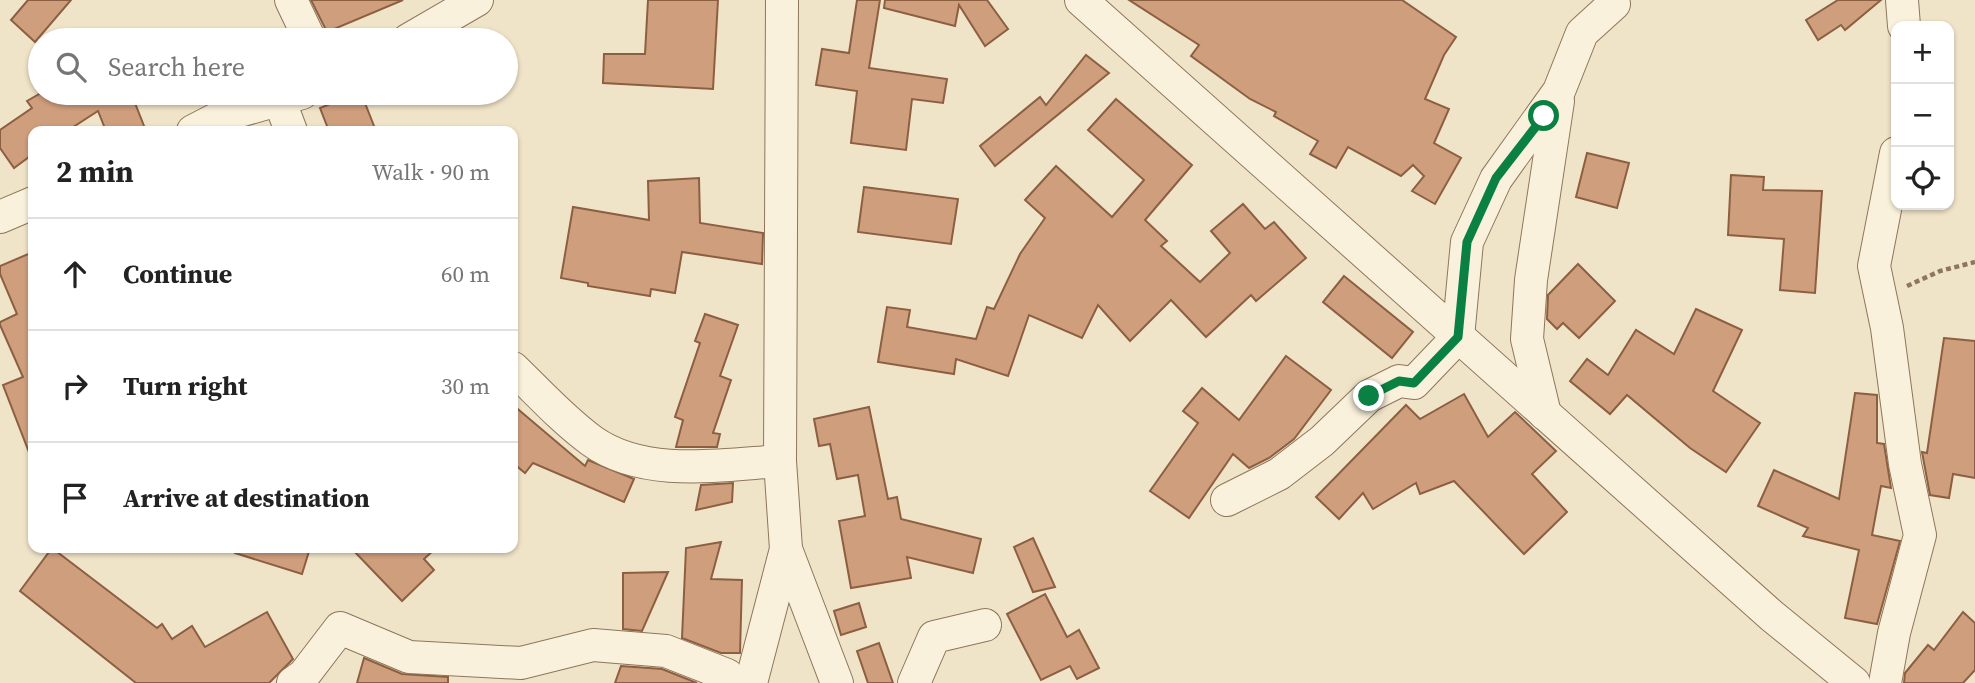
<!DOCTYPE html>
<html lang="en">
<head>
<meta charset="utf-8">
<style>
  body { margin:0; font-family:"Source Serif 4",serif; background:#f2f2f2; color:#222 }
  .controls { position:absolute; right:21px; top:21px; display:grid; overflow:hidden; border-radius:14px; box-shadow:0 2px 5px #0004 }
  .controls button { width:63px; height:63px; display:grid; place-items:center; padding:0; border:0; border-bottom:2px solid #e0e0e0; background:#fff; color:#222; font:35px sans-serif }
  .stop { position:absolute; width:21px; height:21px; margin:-16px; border:5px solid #0b8043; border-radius:50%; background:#fff }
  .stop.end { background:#0b8043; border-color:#fff; box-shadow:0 2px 7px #0008 }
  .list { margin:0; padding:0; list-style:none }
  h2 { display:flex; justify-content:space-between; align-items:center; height:91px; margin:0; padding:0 28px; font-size:30px }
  h2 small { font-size:23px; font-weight:400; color:#767676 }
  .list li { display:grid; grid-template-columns:46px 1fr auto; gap:21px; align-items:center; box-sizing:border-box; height:112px; padding:0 28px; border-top:2px solid #e0e0e0 }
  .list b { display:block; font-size:26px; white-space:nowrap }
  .list em { font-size:23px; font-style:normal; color:#767676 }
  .icon { flex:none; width:38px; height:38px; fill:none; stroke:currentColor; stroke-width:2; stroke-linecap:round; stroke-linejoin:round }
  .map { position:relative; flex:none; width:1975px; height:683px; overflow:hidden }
  .search { position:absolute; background:#fff; box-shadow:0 2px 5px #0004; left:28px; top:28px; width:490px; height:77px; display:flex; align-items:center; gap:18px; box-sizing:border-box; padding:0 24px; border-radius:38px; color:#767676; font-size:26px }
  .panel { position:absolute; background:#fff; box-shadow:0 2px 5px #0004; left:28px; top:126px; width:490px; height:427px; border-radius:14px }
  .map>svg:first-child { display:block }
  .building { fill:#cf9f7d; stroke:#8d5f41; stroke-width:2 }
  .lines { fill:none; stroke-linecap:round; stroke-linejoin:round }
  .minor-casing { stroke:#8d765c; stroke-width:34 }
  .path { stroke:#8d765c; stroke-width:4.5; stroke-dasharray:5 3.5; stroke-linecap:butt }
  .minor { stroke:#faf1dc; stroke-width:32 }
  .route { stroke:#0b8043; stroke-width:9 }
</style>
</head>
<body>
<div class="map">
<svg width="1975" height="683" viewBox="0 0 1975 683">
  <rect width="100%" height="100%" fill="#f0e4c8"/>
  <g class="building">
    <path d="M 28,0 L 71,0 L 35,42 L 11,20 Z"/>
    <path d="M 311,0 L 403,0 L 327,32 Z"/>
    <path d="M 648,0 L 718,0 L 713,89 L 603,83 L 604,54 L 645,54 Z"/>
    <path d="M 857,0 L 880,0 L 869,68 L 947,79 L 943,103 L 912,99 L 906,150 L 851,143 L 857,91 L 816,85 L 822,49 L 849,53 Z"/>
    <path d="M 885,0 L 987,0 L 1008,29 L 985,46 L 959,5 L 955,26 L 884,8 Z"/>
    <path d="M 1129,0 L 1402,0 L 1456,37 L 1444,55 L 1425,99 L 1449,109 L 1434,143 L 1461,158 L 1435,204 L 1412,191 L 1424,176 L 1413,165 L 1401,176 L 1348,147 L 1336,168 L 1310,154 L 1318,141 L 1274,116 L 1276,112 L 1250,99 L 1191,56 L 1199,45 Z"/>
    <path d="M 1838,0 L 1881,0 L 1845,30 L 1841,25 L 1818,40 L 1806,20 Z"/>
    <path d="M 1086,55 L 1109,73 L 995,166 L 980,146 L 1040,97 L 1046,105 Z"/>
    <path d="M 41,93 L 131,93 L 146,131 L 106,131 L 98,111 L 67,131 L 33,131 L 33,154 L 14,168 L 0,148 L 0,130 L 32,108 L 27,101 Z"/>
    <path d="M 357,93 L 361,93 L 376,131 L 329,131 L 320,108 Z"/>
    <path d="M 1116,99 L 1192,165 L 1145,220 L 1167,241 L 1161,246 L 1200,282 L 1230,253 L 1211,231 L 1243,204 L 1265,229 L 1274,222 L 1306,258 L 1256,301 L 1251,295 L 1206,337 L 1171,300 L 1130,341 L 1098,305 L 1082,338 L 1029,315 L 1008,376 L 956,359 L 954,374 L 878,362 L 887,307 L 910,310 L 907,327 L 976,339 L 987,307 L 994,309 L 1020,254 L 1045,218 L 1025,200 L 1056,166 L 1112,217 L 1144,180 L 1088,130 Z"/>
    <path d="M 1587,153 L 1629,163 L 1617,208 L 1576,197 Z"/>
    <path d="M 1731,175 L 1764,177 L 1763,190 L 1822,191 L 1815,293 L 1780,290 L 1784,239 L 1728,235 Z"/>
    <path d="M 699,178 L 700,223 L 763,233 L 762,264 L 682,252 L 675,293 L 651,289 L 650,296 L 588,286 L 588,283 L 561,278 L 573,207 L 649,220 L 648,181 Z"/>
    <path d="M 864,187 L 958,199 L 951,244 L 858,232 Z"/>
    <path d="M 33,252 L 33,460 L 32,460 L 3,385 L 23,377 L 0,325 L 0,322 L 17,314 L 0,274 L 0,266 Z"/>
    <path d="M 1578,264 L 1615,301 L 1579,338 L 1563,323 L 1557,329 L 1547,319 L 1548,295 Z"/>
    <path d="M 1344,276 L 1413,332 L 1392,358 L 1323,302 Z"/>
    <path d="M 1696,309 L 1742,330 L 1713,391 L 1760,423 L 1726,472 L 1690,448 L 1627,395 L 1610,414 L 1570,381 L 1587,359 L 1608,375 L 1636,330 L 1674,354 Z"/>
    <path d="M 705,314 L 738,325 L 720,376 L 731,380 L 713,433 L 720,434 L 717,447 L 676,447 L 683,420 L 675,417 L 700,343 L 695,341 Z"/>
    <path d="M 1944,338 L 1975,341 L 1975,478 L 1953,474 L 1949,498 L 1930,495 L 1922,452 L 1927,453 Z"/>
    <path d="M 1286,356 L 1331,390 L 1294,439 L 1269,458 L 1249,468 L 1233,454 L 1189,518 L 1150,491 L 1198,423 L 1183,411 L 1202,388 L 1239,420 Z"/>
    <path d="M 1855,393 L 1877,395 L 1877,443 L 1884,444 L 1891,488 L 1881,486 L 1872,535 L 1900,541 L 1877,624 L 1845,618 L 1859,550 L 1803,536 L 1808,528 L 1758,506 L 1774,470 L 1839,499 Z"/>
    <path d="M 1464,394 L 1488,437 L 1515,412 L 1556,451 L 1532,474 L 1567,512 L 1524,554 L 1454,481 L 1420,494 L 1416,483 L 1373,509 L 1363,493 L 1339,519 L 1316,497 L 1406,405 L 1420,419 Z"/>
    <path d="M 513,405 L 585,466 L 588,460 L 634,479 L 624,502 L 533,463 L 525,473 L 513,463 Z"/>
    <path d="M 869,407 L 888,499 L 897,497 L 901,519 L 981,539 L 973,573 L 907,557 L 911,578 L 851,588 L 839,521 L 865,516 L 858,475 L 837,479 L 830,444 L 819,446 L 814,419 Z"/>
    <path d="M 733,483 L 732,502 L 696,510 L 701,485 Z"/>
    <path d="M 1033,538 L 1055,587 L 1033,592 L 1014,547 Z"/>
    <path d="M 721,542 L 711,579 L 742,580 L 740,653 L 721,653 L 682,638 L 686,548 Z"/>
    <path d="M 52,548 L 157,628 L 162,624 L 172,639 L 192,626 L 205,647 L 267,612 L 293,659 L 269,683 L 136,683 L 20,591 Z"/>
    <path d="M 236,548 L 310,548 L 302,574 L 235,553 Z"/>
    <path d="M 351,548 L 436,548 L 424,559 L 434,570 L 402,601 Z"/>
    <path d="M 668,572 L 642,631 L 623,629 L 623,573 Z"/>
    <path d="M 1045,594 L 1067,637 L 1079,630 L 1099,668 L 1077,679 L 1070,666 L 1041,680 L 1007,614 Z"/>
    <path d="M 859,603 L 866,627 L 841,635 L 834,611 Z"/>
    <path d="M 1963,612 L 1975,623 L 1975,670 L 1963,683 L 1904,683 L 1905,673 L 1928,645 L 1934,650 Z"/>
    <path d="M 879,643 L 893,683 L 868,683 L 857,651 Z"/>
    <path d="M 364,658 L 402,674 L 448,677 L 448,683 L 357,683 Z"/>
    <path d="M 621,666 L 662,669 L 697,683 L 615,683 Z"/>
  </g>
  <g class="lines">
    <defs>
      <g id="minor">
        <path d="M 291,0 L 310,40"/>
        <path d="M 782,0 L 780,461 L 786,549 L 837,683"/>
        <path d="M 1081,0 L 1772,616 L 1854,683"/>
        <path d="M 1902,0 L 1904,26"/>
        <path d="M 408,40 L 477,0"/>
        <path d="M 279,99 L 291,131"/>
        <path d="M 193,131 L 222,116 L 302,93"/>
        <path d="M 0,217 L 33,203"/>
        <path d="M 513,368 C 538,392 563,420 592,441 C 644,478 720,465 780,461"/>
        <path d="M 1545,414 L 1527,339 L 1531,280 L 1558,101"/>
        <path d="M 1227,500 L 1279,474 L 1322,441 L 1369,396 L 1399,381 L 1414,383 L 1458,337 L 1467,242 L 1496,179 L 1559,91 L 1582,33 L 1614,4"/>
        <path d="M 293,683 L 304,675 L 340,628 L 409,657 L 521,663 L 593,645 L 666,651 L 727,675 L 732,683"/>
        <path d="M 751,683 L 786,549"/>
        <path d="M 914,683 L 934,637 L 985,625"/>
        <path d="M 1885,683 L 1894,633 L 1920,535 L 1905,464 L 1887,328 L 1874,266 L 1896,153"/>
      </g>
    </defs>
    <use href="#minor" class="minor-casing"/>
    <path class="path" d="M 1907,286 L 1940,271 L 1975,262"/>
    <use href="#minor" class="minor"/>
  </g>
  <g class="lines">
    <path class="route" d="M 1369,396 L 1399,381 L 1414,383 L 1458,337 L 1467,242 L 1496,178 L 1544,116"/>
  </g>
</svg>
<div class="controls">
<button>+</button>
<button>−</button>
<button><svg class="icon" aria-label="locate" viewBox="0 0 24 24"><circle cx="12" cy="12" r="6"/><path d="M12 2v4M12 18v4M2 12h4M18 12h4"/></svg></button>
</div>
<div class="stop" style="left:1544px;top:116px"></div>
<div class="stop end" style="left:1369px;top:396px"></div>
<div class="search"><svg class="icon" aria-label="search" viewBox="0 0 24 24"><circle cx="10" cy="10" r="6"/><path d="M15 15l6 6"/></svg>Search here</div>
<section class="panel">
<h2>2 min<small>Walk · 90 m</small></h2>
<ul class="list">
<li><svg class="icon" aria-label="ahead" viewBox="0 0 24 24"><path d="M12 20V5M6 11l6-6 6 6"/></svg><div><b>Continue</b></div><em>60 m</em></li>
<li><svg class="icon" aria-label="right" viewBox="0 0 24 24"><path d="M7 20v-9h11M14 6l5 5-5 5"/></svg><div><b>Turn right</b></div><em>30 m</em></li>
<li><svg class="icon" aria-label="arrive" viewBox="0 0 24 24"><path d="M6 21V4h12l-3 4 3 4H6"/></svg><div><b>Arrive at destination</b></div></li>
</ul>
</section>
</div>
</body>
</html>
